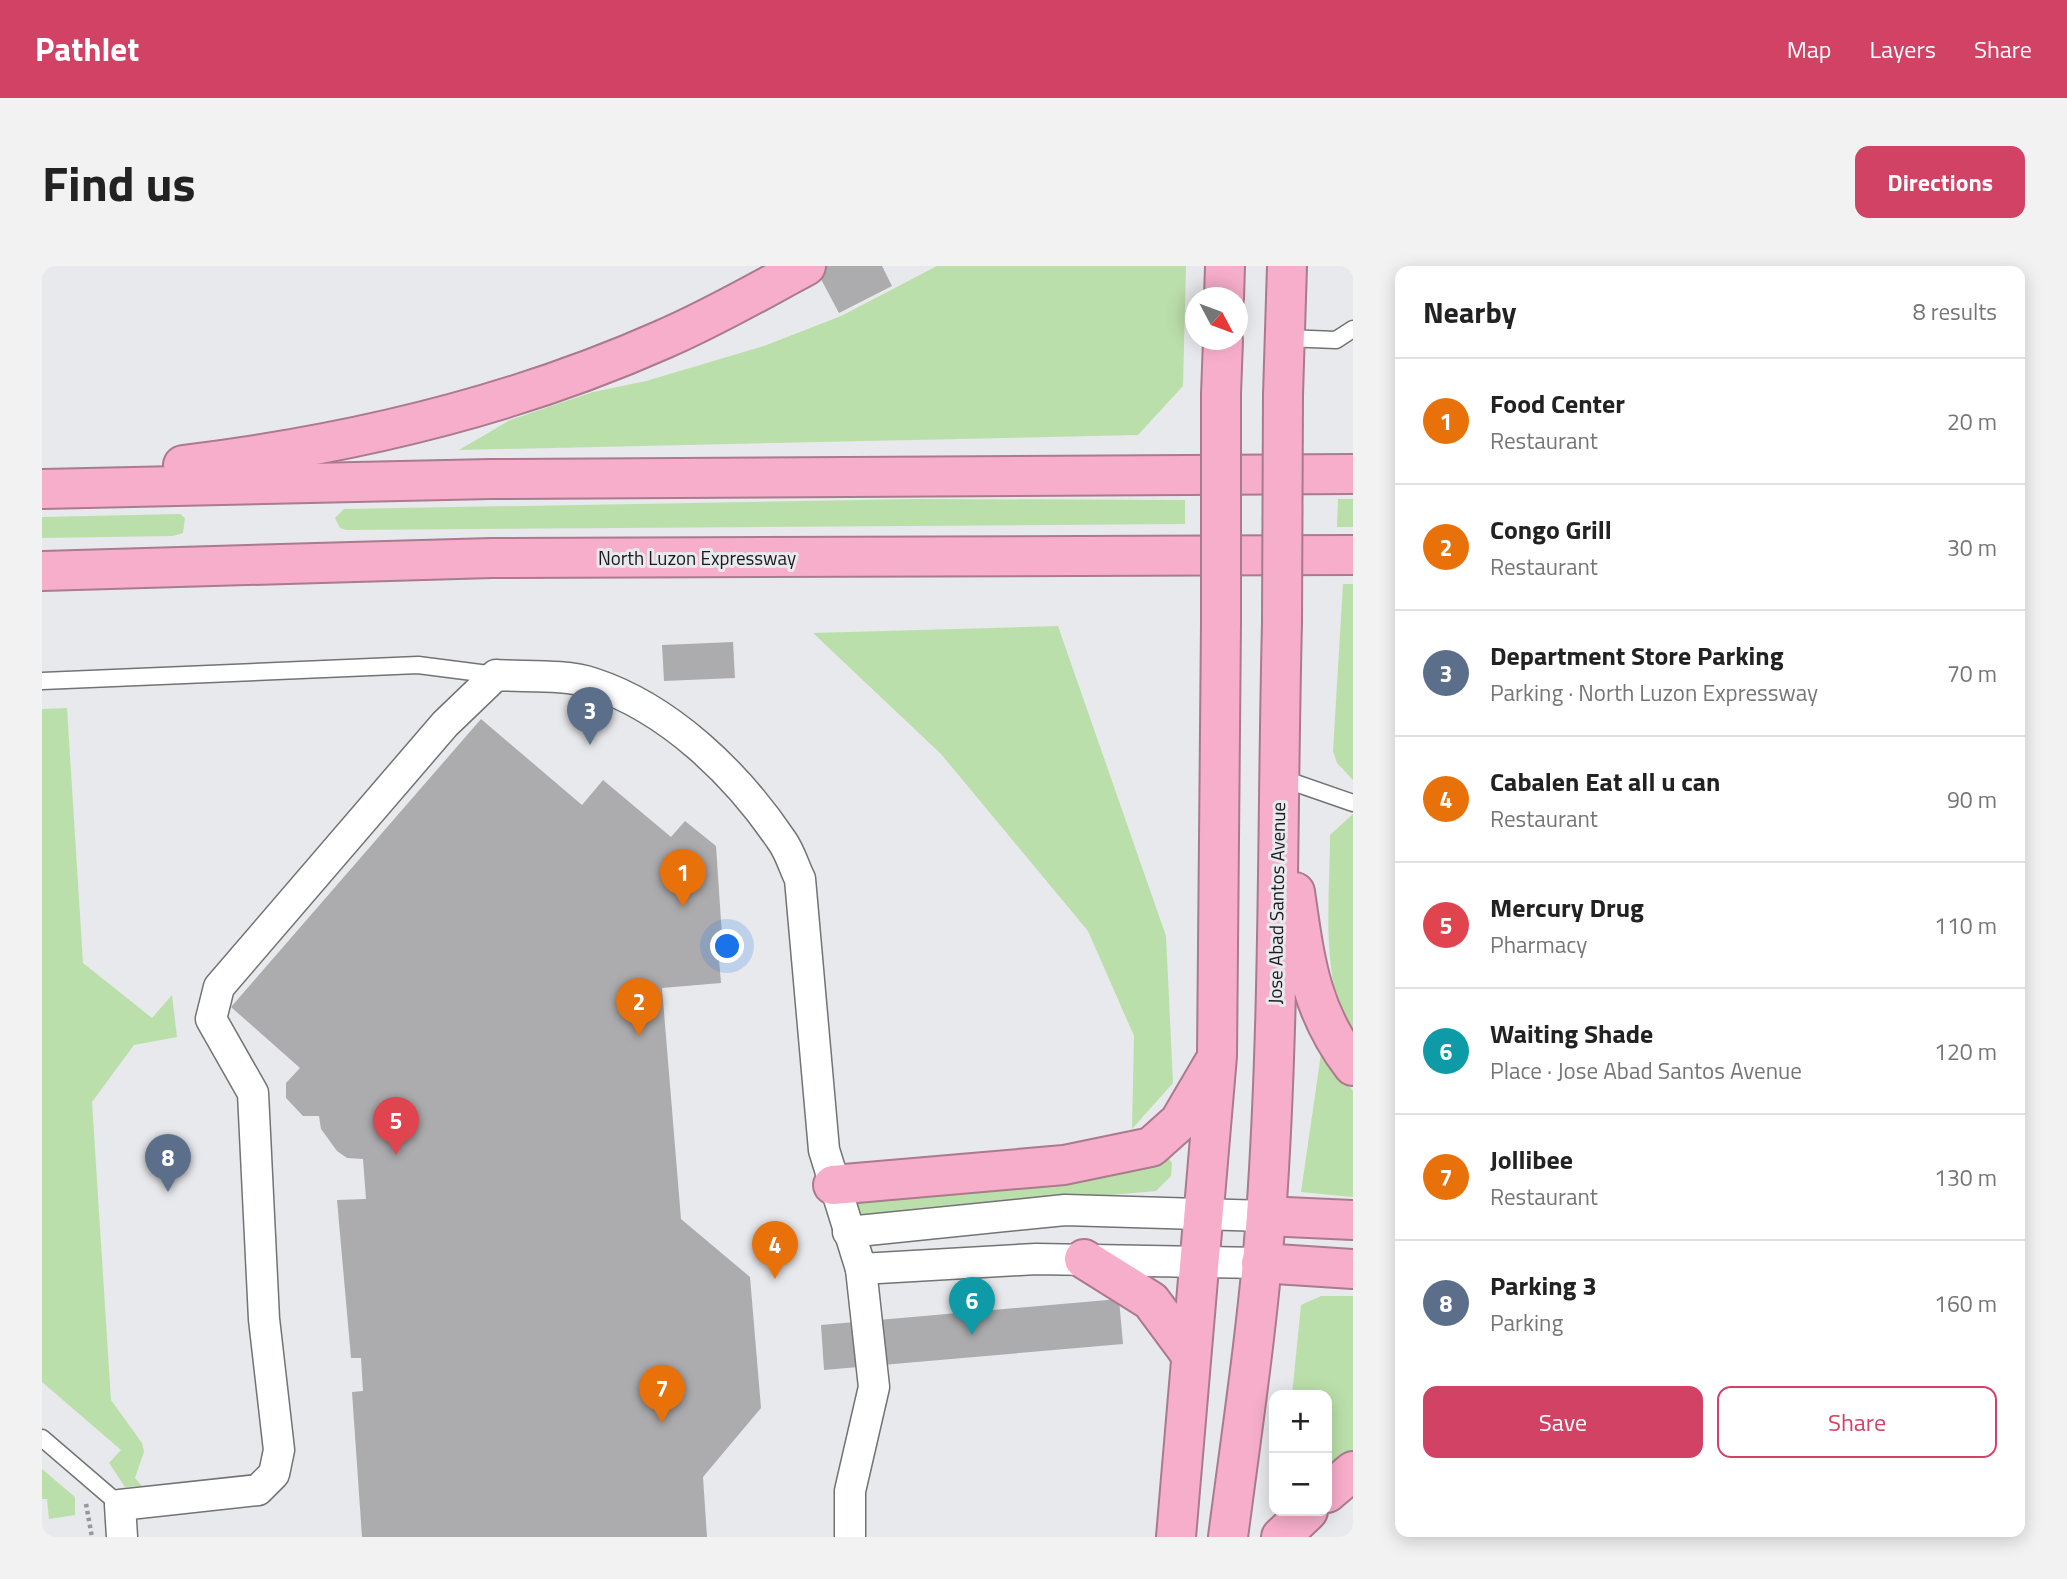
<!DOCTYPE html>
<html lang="en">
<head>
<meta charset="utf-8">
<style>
  body { margin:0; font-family:"Titillium Web",sans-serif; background:#f2f2f2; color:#222 }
  .controls { position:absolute; right:21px; bottom:21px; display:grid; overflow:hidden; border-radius:14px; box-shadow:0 4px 18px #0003 }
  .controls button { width:63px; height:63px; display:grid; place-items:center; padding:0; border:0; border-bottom:2px solid #e0e0e0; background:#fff; color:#222; font:35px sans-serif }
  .compass { position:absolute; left:1143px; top:21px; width:63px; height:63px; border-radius:50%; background:#fff; box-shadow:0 4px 18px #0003; rotate:131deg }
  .you { position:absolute; left:686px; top:681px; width:24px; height:24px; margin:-18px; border:5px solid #fff; border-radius:50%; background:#1a73e8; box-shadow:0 0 0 10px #1a73e833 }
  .badge { display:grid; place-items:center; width:46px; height:46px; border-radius:50%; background:#d14265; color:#fff; font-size:23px; font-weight:700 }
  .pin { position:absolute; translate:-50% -58px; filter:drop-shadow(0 2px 4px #0008) }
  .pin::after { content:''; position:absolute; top:37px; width:24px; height:21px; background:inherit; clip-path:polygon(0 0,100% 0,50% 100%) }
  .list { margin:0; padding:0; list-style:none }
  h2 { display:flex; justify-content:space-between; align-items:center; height:91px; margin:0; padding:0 28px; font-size:30px }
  h2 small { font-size:23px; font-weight:400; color:#767676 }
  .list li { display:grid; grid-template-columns:46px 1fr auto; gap:21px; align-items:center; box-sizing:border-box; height:126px; padding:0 28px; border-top:2px solid #e0e0e0 }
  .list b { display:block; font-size:26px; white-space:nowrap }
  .list p { margin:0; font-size:23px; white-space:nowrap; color:#767676 }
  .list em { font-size:23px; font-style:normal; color:#767676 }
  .actions { display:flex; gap:14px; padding:21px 28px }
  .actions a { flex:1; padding:16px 0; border:2px solid #d14265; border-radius:14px; text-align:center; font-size:24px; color:#d14265 }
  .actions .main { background:#d14265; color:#fff }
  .map { position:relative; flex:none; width:1311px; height:1271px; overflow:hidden; border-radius:14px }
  header { display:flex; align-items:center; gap:42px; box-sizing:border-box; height:98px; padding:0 35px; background:#d14265; color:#fff }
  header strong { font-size:33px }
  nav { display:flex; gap:38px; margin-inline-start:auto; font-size:24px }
  .intro { display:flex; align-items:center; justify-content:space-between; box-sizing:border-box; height:168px; padding:0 42px }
  h1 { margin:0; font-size:49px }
  .button { padding:18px 32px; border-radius:14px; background:#d14265; color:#fff; font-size:24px; font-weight:700 }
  main { display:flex; gap:42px; padding:0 42px }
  aside { flex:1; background:#fff; border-radius:14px; box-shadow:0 4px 18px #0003 }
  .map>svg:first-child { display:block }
  .green { fill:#bbdfaa }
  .building { fill:#acacaf }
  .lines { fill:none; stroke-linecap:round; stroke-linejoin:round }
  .lane-casing { stroke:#727375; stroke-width:19 }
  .street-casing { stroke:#727375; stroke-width:33 }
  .highway-casing { stroke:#aa7a8d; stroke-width:42 }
  .path { stroke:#969799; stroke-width:4.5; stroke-dasharray:3.5 3.5; stroke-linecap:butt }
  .lane { stroke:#fff; stroke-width:16 }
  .street { stroke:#fff; stroke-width:30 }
  .highway { stroke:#f7aeca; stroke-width:38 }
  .highway-bridge-casing { stroke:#aa7a8d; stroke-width:42; stroke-linecap:butt }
  .highway-bridge { stroke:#f7aeca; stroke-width:38 }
  .labels { text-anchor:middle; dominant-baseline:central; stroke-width:6; stroke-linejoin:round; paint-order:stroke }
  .street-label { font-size:19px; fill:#1a1a1c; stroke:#e8e9ec }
</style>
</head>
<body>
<header>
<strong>Pathlet</strong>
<nav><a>Map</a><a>Layers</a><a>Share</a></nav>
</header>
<div class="intro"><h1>Find us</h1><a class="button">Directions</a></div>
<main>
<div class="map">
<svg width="1311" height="1271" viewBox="0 0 1311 1271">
  <rect width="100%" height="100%" fill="#e8e9ec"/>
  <g class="green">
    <path d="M 895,0 L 1144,0 L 1141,120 L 1096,169 L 417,184 L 468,154 L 551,126 L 604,115 L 722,80 L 799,50 Z"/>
    <path d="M 874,233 L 1143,234 L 1143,258 L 304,264 L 298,262 L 293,252 L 302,243 Z"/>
    <path d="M 1296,233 L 1311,233 L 1311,261 L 1295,261 Z"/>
    <path d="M 138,248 L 143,252 L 141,267 L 131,270 L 0,272 L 0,251 Z"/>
    <path d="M 1301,318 L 1311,318 L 1311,514 L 1295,497 L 1291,485 Z"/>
    <path d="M 1016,360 L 1124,670 L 1131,817 L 1090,863 L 1092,770 L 1046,665 L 899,488 L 771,367 Z"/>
    <path d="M 25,442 L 41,697 L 110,752 L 130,729 L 135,771 L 92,779 L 50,836 L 69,1134 L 100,1177 L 102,1186 L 93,1212 L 100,1220 L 83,1221 L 67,1197 L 79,1184 L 0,1116 L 0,443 Z"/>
    <path d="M 1311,548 L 1311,773 C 1277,714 1288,634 1288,569 Z"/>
    <path d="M 1280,781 L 1311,825 L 1311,931 L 1259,926 Z"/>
    <path d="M 1125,890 L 1130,897 L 1129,910 L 1114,925 L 815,952 L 809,938 L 816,934 Z"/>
    <path d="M 1279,1030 L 1311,1030 L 1311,1185 L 1285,1207 L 1285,1129 L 1250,1129 L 1259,1039 Z"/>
    <path d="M 0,1203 L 33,1231 L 33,1249 L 7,1253 L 5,1233 L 0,1233 Z"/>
  </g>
  <g class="building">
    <path d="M 772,0 L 840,0 L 850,20 L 797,47 Z"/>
    <path d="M 691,376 L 693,412 L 622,415 L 620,379 Z"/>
    <path d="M 439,453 L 540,539 L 561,514 L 629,571 L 643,555 L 674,580 L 680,670 L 675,671 L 679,717 L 620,722 L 639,953 L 708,1011 L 719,1142 L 661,1211 L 665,1271 L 320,1271 L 310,1126 L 321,1125 L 319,1092 L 309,1092 L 295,934 L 324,933 L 321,893 L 305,892 L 295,885 L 279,863 L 277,850 L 261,850 L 244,832 L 244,817 L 258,802 L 189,741 Z"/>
    <path d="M 1077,1033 L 1081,1078 L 782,1104 L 779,1059 Z"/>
  </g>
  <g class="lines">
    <defs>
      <g id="lane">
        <path d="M 1243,72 L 1294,74 L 1311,63"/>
        <path d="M 0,415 L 376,399 L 454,409"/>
        <path d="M 1239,512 L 1311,537"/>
        <path d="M 0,1172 L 78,1239"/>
      </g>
      <g id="street">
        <path d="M 806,966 L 1023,944 L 1224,950"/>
        <path d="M 819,1003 L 994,993 L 1219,997"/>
        <path d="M 80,1271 L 78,1239 L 216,1224 L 232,1208 L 237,1184 L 222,1053 L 211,827 L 169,753 L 177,721 L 403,458 L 454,409 C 481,411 524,408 550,417 C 627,442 695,508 740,575 C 748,586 752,601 758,613 L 782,884 L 819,1003 L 832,1121 L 808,1225 L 808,1271"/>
      </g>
      <g id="highway">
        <path d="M 1182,32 L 1183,0"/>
        <path d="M 1179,128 L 1181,74"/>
        <path d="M 1241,129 L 1245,0"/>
        <path d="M 141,199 C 307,179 469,141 622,73 C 671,52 717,25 764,0"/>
        <path d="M 0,223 L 449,213 L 1311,208"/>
        <path d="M 0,305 L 450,292 L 1311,289"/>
        <path d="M 1253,626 C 1263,694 1268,744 1311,800"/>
        <path d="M 791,919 L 1022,899 L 1109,881 L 1137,856 L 1171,798"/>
        <path d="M 1224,950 L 1311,954"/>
        <path d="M 1042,993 L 1109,1035 L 1149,1089"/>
        <path d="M 1219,997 L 1311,1003"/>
        <path d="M 1285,1227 L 1311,1205"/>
        <path d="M 1134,1271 L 1175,790 L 1179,357"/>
        <path d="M 1186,1271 C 1200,1164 1216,1058 1224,950 C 1238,753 1235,554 1240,357"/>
        <path d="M 1239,1271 L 1266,1245"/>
      </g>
    </defs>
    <use href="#lane" class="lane-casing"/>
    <use href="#street" class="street-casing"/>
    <use href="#highway" class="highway-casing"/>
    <path class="path" d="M 44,1238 L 50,1271"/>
    <use href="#lane" class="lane"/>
    <use href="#street" class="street"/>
    <use href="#highway" class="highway"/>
    <defs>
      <g id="highway-bridge">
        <path d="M 1179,357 L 1179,128"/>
        <path d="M 1240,357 L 1241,129"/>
      </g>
    </defs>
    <use href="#highway-bridge" class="highway-bridge-casing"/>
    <use href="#highway-bridge" class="highway-bridge"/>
  </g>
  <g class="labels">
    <g class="street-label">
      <text x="655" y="291">North Luzon Expressway</text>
      <text transform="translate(1234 637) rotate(-89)">Jose Abad Santos Avenue</text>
    </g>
  </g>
</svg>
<div class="controls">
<button>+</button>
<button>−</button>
</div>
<svg class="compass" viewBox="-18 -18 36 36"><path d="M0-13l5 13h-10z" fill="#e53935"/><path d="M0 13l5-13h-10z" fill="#767676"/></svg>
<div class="you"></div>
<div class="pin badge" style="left:641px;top:641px;background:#e8710a">1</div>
<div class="pin badge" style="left:597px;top:770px;background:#e8710a">2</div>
<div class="pin badge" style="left:548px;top:479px;background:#5c6f8a">3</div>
<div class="pin badge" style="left:733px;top:1013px;background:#e8710a">4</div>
<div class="pin badge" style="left:354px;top:889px;background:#e0444e">5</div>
<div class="pin badge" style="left:930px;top:1069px;background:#0f9aa8">6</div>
<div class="pin badge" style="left:620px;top:1157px;background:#e8710a">7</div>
<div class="pin badge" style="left:126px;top:926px;background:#5c6f8a">8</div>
</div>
<aside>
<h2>Nearby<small>8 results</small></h2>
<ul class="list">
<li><span class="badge" style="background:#e8710a">1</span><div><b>Food Center</b><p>Restaurant</p></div><em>20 m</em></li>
<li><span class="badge" style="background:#e8710a">2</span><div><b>Congo Grill</b><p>Restaurant</p></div><em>30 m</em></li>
<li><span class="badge" style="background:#5c6f8a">3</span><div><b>Department Store Parking</b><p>Parking · North Luzon Expressway</p></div><em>70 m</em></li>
<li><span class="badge" style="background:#e8710a">4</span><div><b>Cabalen Eat all u can</b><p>Restaurant</p></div><em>90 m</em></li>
<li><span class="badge" style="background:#e0444e">5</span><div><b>Mercury Drug</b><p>Pharmacy</p></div><em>110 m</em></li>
<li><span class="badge" style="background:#0f9aa8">6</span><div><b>Waiting Shade</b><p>Place · Jose Abad Santos Avenue</p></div><em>120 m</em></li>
<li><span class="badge" style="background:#e8710a">7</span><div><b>Jollibee</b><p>Restaurant</p></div><em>130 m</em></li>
<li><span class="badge" style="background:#5c6f8a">8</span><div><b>Parking 3</b><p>Parking</p></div><em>160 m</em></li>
</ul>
<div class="actions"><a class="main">Save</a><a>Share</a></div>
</aside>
</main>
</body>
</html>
